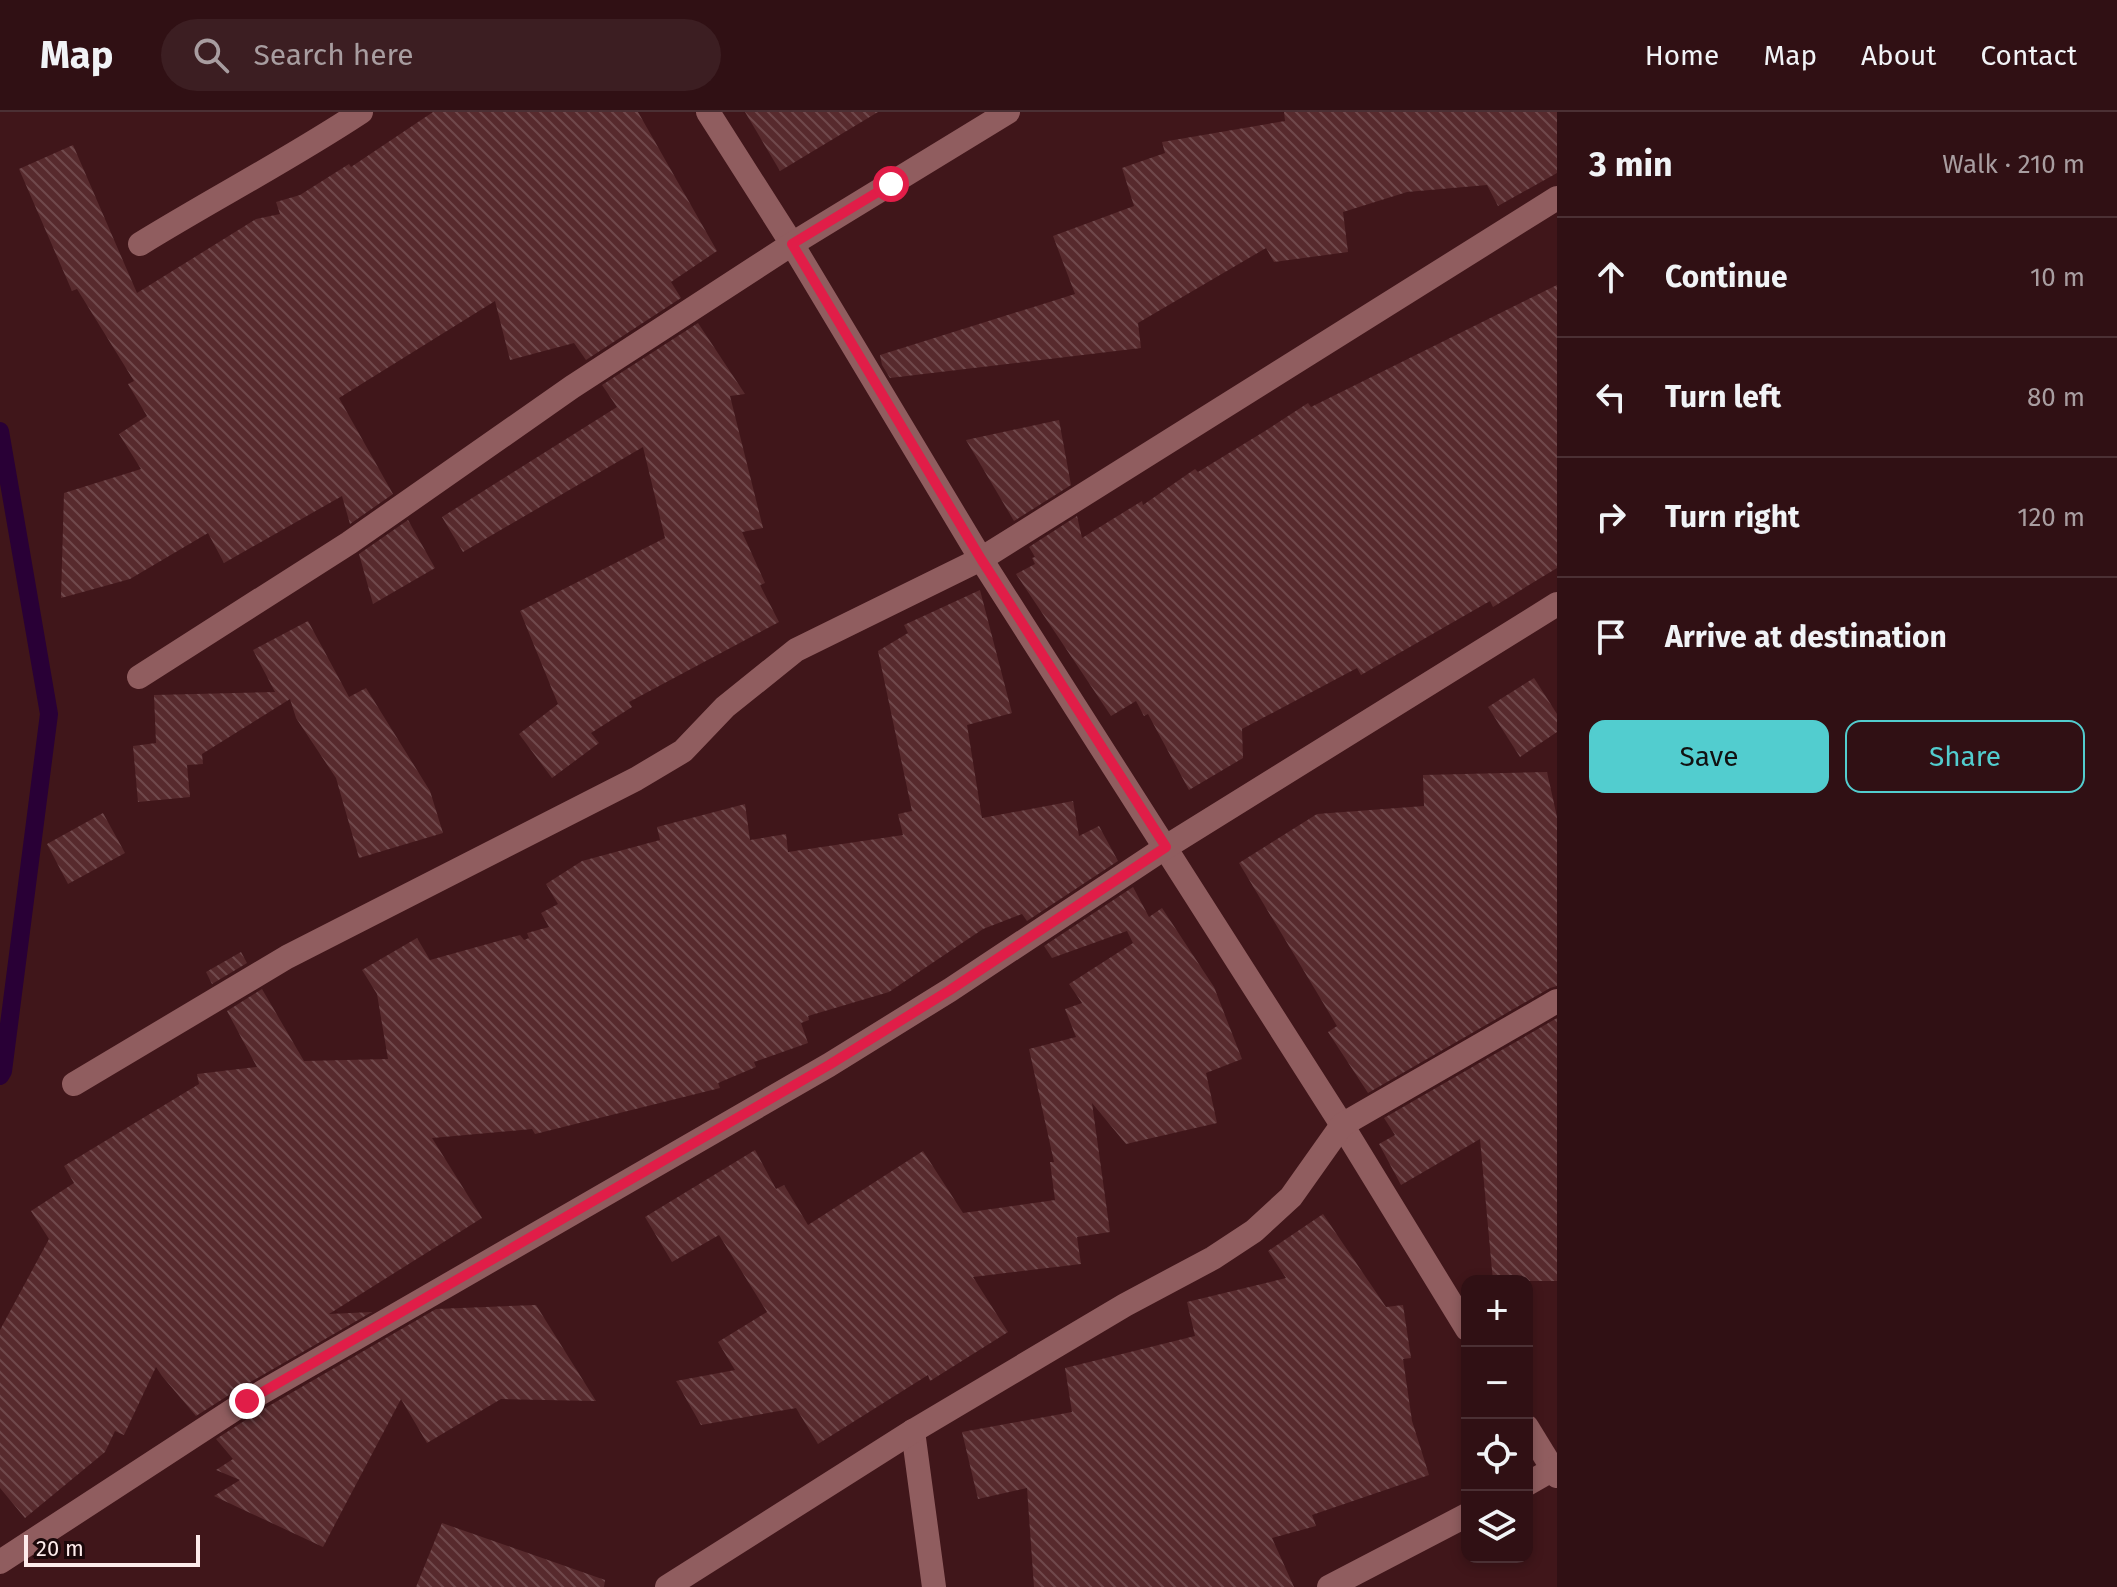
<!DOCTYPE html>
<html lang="en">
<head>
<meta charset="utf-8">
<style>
  body { margin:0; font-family:"Fira Sans",sans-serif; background:#3c1e22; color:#f1f3f6 }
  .controls { position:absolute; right:24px; bottom:24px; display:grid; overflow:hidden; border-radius:16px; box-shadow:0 4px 12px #0003 }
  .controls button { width:72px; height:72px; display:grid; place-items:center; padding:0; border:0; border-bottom:2px solid #4b3034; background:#301014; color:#f1f3f6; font:40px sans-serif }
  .scale { position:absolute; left:24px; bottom:20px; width:176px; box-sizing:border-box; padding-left:8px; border:4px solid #fdebeb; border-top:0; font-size:22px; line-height:28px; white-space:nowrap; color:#fdebeb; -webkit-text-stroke:6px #1b080a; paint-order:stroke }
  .stop { position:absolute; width:24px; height:24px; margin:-18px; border:6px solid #e11d48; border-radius:50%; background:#fff }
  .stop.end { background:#e11d48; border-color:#fff; box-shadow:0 2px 8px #0008 }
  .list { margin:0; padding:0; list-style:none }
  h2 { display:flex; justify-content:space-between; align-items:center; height:104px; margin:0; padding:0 32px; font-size:34px }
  h2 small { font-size:26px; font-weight:400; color:#a89da0 }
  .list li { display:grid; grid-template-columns:52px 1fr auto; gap:24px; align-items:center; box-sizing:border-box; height:120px; padding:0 32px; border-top:2px solid #4b3034 }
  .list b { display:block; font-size:30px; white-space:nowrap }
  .list em { font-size:26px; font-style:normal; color:#a89da0 }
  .actions { display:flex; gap:16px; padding:24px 32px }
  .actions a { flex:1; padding:18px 0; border:2px solid #52cdcf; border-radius:16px; text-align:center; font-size:28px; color:#52cdcf }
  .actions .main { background:#52cdcf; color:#111 }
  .icon { flex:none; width:44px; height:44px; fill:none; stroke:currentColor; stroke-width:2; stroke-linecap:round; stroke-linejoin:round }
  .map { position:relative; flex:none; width:1557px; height:1475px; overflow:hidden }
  header { display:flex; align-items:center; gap:48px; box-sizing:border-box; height:112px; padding:0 40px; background:#301014; border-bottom:2px solid #4b3034 }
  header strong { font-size:38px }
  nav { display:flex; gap:44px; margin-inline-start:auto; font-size:28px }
  .search { width:560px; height:72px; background:#3c1e22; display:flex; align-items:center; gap:20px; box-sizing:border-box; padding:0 28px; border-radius:44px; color:#a89da0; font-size:30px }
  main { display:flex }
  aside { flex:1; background:#301014 }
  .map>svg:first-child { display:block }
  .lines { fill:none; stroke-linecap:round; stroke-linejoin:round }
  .stream { stroke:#290036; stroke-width:18 }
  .building { fill:url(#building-back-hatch) }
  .street { stroke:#905d5f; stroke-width:24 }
  .route { stroke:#e11d48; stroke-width:10 }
</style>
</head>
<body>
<header>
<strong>Map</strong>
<div class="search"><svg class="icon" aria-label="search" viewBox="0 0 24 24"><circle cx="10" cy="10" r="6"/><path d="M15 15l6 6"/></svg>Search here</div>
<nav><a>Home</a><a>Map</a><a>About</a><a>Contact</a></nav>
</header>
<main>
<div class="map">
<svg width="1557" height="1475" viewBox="0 0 1557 1475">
  <defs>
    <pattern id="building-back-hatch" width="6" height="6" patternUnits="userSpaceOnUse" patternTransform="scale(2)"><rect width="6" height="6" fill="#572a2d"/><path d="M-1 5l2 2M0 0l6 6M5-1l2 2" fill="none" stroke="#70494c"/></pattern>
  </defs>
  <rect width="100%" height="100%" fill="#40161a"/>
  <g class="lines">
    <path class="stream" d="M 0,319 L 49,602 L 3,959 L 0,964"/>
  </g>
  <g class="building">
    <path d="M 433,0 L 638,0 L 717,139 L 671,170 L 681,186 L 586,248 L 574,231 L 510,248 L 495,189 L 339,286 L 393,382 L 350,412 L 342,384 L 224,451 L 208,421 L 130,467 L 61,486 L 64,381 L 141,357 L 119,322 L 147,304 L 128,272 L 134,269 L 77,177 L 72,179 L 19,57 L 73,33 L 137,181 L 256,107 L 280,102 L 276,90 L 300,83 L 349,52 L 351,55 Z"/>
    <path d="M 745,0 L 878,0 L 780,59 Z"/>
    <path d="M 1284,0 L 1557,0 L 1557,61 L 1498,94 L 1487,73 L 1407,80 L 1343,100 L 1348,140 L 1274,150 L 1266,136 L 1138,211 L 1141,236 L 890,266 L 882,253 L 880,243 L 1075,182 L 1053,124 L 1134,94 L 1122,56 L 1165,41 L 1162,30 L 1285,9 Z"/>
    <path d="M 1557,173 L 1557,456 L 1493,495 L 1490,489 L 1361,563 L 1357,556 L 1242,617 L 1243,646 L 1189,678 L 1148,602 L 1144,604 L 1136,589 L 1111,604 L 1016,462 L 1035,452 L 1032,446 L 1035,445 L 1029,435 L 1077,404 L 1082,426 L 1142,389 L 1143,393 L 1195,357 L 1198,360 L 1265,319 L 1308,291 L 1311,295 Z"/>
    <path d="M 698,211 L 745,282 L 730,284 L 763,416 L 742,420 L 765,471 L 760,473 L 779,510 L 629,590 L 632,595 L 591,621 L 599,631 L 552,666 L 519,622 L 558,592 L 520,499 L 665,426 L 643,335 L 463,440 L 442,405 L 617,295 L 602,273 Z"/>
    <path d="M 1059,308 L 1071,373 L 1014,409 L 966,328 Z"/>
    <path d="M 408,408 L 435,456 L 373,492 L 359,442 Z"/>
    <path d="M 980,478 L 1012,601 L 967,613 L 982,706 L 1073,689 L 1079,724 L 1099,714 L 1118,749 L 1027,809 L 1022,802 L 983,817 L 889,880 L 808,904 L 809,908 L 801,911 L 808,931 L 754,950 L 756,955 L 718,971 L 720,976 L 535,1022 L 532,1017 L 432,1026 L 482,1106 L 329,1202 L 372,1200 L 240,1276 L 196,1304 L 162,1264 L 156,1255 L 124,1323 L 115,1319 L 105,1340 L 25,1406 L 0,1376 L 0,1218 L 49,1127 L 31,1099 L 74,1071 L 64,1054 L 199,972 L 197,962 L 257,955 L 227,899 L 262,877 L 304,949 L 388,947 L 377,882 L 362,858 L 417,826 L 430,848 L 520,823 L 524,828 L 529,826 L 527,821 L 549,815 L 541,801 L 558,792 L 546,772 L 582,749 L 660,728 L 657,715 L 745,692 L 750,728 L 786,722 L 788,740 L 903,723 L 898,702 L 912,699 L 878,539 L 908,521 L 904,513 Z"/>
    <path d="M 308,509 L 349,585 L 366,576 L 430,679 L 443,721 L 359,746 L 336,666 L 296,606 L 290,587 L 202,642 L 203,652 L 187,653 L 190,685 L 138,690 L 133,634 L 156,631 L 154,583 L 275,580 L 253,538 Z"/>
    <path d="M 1534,566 L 1557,602 L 1557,620 L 1520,645 L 1488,595 Z"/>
    <path d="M 1547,660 L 1557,705 L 1557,874 L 1550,876 L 1368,981 L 1328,920 L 1337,914 L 1239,751 L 1317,702 L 1424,694 L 1423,663 Z"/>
    <path d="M 103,701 L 125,741 L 68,772 L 47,732 Z"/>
    <path d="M 1133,775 L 1149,805 L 1162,796 L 1214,875 L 1242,947 L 1206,961 L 1217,1011 L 1126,1032 L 1092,991 L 1110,1120 L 1077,1125 L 1081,1152 L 973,1165 L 1008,1220 L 930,1269 L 928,1263 L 818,1332 L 796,1296 L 701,1313 L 676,1269 L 735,1258 L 718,1230 L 767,1200 L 719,1123 L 672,1150 L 645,1105 L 755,1038 L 776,1077 L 784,1073 L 808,1113 L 923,1039 L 963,1101 L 1055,1088 L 1050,1050 L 1054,1050 L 1029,937 L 1076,925 L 1065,897 L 1082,891 L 1069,872 L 1133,831 L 1127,819 L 1052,846 L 1044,834 Z"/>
    <path d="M 241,840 L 247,851 L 212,872 L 206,860 Z"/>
    <path d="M 1557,906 L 1557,1169 L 1493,1169 L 1480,1027 L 1401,1073 L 1379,1032 L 1395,1023 L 1384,1006 Z"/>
    <path d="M 1323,1102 L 1386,1195 L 1403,1193 L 1411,1246 L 1403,1247 L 1412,1309 L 1429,1363 L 1312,1403 L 1316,1414 L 1272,1426 L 1294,1475 L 1034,1475 L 1027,1376 L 978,1387 L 962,1320 L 1072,1300 L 1065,1256 L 1195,1224 L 1187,1190 L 1286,1166 L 1268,1139 Z"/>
    <path d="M 536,1193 L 596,1289 L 501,1287 L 427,1331 L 401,1287 L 323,1435 L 214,1384 L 240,1368 L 216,1358 L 233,1347 L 216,1327 L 255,1302 L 436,1197 Z"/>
    <path d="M 442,1411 L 605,1468 L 604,1475 L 416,1475 Z"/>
  </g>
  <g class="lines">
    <g class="street">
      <path d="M 708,0 L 792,132 L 981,447 L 1342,1013 L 1467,1217"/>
      <path d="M 140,132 C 213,87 290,47 361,0"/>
      <path d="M 139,565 L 349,431 L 572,275 L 792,132 L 1008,0"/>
      <path d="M 74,972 L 287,845 L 636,667 L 683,639 L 725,595 L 796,538 L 981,447 L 1557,86"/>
      <path d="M 1527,1315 L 1557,1364"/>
      <path d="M 913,1319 L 934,1475"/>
      <path d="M 1527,1372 L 1557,1355"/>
      <path d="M 0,1450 L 247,1289 L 829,953 L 950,878 L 1166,735 L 1557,492"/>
      <path d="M 667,1475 L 913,1319 L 1125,1193 L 1213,1146 L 1254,1119 L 1291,1085 L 1342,1013 L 1557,889"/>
      <path d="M 1329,1475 L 1467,1403"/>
    </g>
  </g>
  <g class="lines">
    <path class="route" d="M 247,1289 L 829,953 L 950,878 L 1166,735 L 981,447 L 792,132 L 891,72"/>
  </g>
</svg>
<div class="controls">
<button>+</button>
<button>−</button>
<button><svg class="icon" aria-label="locate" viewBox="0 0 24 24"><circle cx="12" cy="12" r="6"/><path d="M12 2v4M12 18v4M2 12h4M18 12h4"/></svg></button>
<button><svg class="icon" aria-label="layers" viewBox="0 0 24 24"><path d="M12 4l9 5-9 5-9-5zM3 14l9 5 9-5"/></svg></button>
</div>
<div class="scale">20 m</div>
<div class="stop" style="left:891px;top:72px"></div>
<div class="stop end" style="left:247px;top:1289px"></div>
</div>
<aside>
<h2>3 min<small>Walk · 210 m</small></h2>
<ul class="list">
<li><svg class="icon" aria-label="ahead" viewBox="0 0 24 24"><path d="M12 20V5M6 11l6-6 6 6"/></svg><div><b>Continue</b></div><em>10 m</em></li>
<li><svg class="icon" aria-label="left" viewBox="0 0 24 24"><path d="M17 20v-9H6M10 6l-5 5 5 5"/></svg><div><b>Turn left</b></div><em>80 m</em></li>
<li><svg class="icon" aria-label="right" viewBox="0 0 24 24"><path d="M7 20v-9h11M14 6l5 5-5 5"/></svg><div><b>Turn right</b></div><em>120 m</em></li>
<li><svg class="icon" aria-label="arrive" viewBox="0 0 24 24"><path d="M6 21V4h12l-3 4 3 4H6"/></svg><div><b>Arrive at destination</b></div></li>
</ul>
<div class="actions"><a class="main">Save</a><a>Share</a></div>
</aside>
</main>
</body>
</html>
